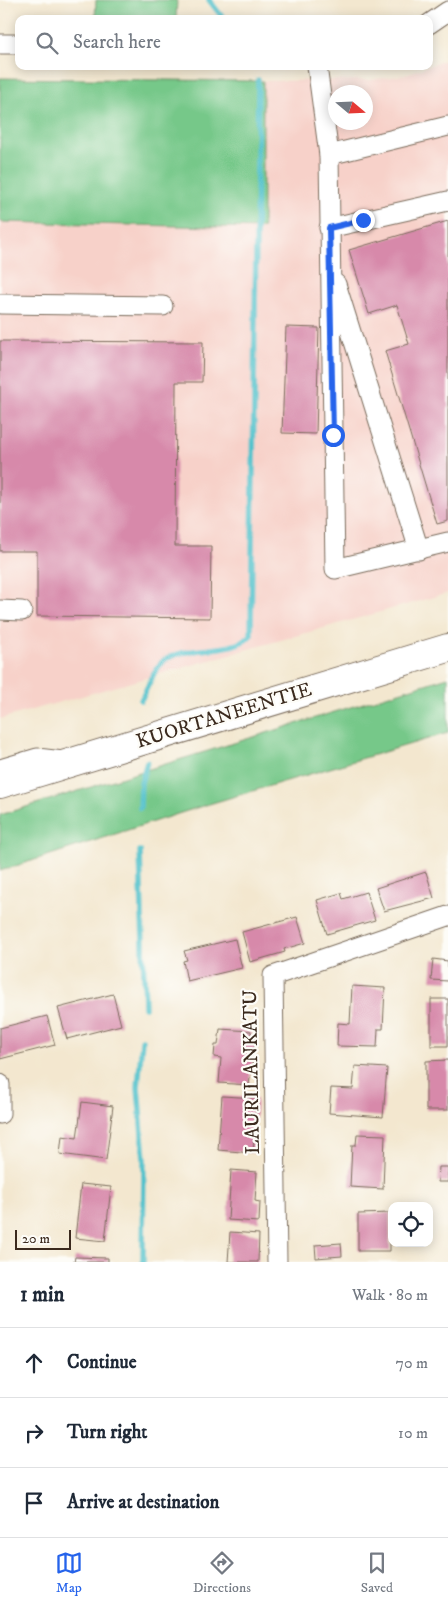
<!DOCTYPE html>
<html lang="en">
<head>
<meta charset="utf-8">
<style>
  body { margin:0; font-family:"IM FELL DW Pica",serif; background:#f6f6f7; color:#1f2937 }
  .controls { position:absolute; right:15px; bottom:15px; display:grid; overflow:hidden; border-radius:10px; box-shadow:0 2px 12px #0003 }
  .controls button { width:45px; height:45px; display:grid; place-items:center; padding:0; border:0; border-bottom:1px solid #e0e1e3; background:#fff; color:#1f2937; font:25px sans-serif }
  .compass { position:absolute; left:328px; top:85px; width:45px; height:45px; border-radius:50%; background:#fff; box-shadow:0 2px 12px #0003; rotate:109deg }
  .scale { position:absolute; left:15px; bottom:12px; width:56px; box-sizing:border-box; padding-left:5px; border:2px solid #3b2a1e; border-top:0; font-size:14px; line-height:18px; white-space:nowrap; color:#3b2a1e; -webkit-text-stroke:4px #fdfcf7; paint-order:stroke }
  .stop { position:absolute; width:15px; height:15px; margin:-11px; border:4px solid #2563eb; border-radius:50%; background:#fff }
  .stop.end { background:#2563eb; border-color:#fff; box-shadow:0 1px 5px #0008 }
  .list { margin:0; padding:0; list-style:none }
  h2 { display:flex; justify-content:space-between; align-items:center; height:65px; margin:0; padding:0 20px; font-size:21px }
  h2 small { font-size:16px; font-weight:400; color:#747a83 }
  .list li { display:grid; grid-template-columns:32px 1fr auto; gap:15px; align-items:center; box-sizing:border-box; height:70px; padding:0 20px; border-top:1px solid #e0e1e3 }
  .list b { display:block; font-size:19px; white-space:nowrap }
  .list em { font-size:16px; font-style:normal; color:#747a83 }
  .icon { flex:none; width:28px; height:28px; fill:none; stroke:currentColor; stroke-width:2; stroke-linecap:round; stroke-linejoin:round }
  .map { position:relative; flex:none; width:448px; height:1262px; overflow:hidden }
  .search { position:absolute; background:#fff; box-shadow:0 2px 12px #0003; left:15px; right:15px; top:15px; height:55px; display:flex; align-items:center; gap:12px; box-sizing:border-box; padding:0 18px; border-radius:10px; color:#747a83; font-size:19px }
  .sheet { height:275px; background:#fff }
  nav { display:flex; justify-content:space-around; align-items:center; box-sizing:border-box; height:70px; border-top:1px solid #e0e1e3; background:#fff; font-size:14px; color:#747a83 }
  nav a { display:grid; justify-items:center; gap:2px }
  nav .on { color:#2563eb }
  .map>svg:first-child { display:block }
  .built { fill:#f7d1c9; fill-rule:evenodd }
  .green { fill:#76c889; stroke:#587954 }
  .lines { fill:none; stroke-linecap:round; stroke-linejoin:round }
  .stream { stroke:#55c2cc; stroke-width:5.5 }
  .building { fill:#d789aa }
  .minor-casing { stroke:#7b6c5c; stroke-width:21 }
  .highway-casing { stroke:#7b6c5c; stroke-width:30 }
  .minor { stroke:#fff; stroke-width:19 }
  .highway { stroke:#fff; stroke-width:28 }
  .route { stroke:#2563eb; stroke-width:6 }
  .labels { text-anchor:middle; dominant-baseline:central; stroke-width:4.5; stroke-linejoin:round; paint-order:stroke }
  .street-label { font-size:20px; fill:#3b2a1e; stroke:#fdfcf7 }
</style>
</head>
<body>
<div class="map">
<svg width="448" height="1262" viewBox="0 0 448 1262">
  <rect width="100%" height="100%" fill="#fdfcf7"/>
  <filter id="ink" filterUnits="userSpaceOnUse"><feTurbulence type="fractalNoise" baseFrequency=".02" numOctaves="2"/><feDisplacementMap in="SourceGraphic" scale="10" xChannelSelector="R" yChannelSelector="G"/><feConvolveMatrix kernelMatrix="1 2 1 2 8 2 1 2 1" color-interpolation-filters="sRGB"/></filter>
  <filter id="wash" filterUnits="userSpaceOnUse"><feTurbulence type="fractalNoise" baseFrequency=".0096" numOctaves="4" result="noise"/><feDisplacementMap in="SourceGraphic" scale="20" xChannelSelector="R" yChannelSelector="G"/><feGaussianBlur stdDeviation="1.12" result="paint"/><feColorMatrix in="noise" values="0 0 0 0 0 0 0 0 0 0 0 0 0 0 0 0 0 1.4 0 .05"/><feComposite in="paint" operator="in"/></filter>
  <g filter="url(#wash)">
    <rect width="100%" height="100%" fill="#f3e7cf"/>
    <path class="built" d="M 448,59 L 448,593 L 0,719 L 0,222 L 262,228 L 263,81 L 370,80 L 404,75 ZM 336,92 L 366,92 L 366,122 L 336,122 Z"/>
    <g class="green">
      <path d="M 96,0 L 177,0 L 176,19 L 95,19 Z"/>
      <path d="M 0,78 L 263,81 L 263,228 L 0,222 Z"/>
      <path d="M 448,677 L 448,733 L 209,804 L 0,871 L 0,815 Z"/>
    </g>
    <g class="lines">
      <g class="stream">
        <path d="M 209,0 L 223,18"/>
        <path d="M 141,700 C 146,691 155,668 162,662 C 186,643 232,656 251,635 L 258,80"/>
        <path d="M 140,808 L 141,783 L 147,762"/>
        <path d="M 140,851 L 145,1007"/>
        <path d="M 142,1040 L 138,1087 L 144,1159 L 143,1262"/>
      </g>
    </g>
    <g id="blocks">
      <g class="building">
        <path d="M 448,221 L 448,521 L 437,524 L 385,351 L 409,344 L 397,305 L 369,314 L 349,250 Z"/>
        <path d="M 286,327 L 319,328 L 316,434 L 282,433 Z"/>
        <path d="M 0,341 L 203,342 L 202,382 L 176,382 L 175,546 L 211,546 L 210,618 L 37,616 L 37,551 L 0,551 Z"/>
        <path d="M 426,872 L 434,898 L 384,911 L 376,888 Z"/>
        <path d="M 366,892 L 375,920 L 327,934 L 317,900 L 341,893 L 343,899 Z"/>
        <path d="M 297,917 L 305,943 L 284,949 L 285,952 L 250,962 L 242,932 Z"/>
        <path d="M 235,939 L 242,968 L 187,981 L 183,961 L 187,960 L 184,951 Z"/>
        <path d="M 433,959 L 448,961 L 448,981 L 431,980 Z"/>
        <path d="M 352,986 L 385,988 L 383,1029 L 378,1029 L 377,1047 L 337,1046 L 338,1023 L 350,1024 Z"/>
        <path d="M 113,994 L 121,1025 L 67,1039 L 58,1008 Z"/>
        <rect x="431" y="999" width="17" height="47"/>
        <path d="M 47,1016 L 55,1045 L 0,1059 L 0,1028 Z"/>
        <path d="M 220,1029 L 251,1031 L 251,1036 L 256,1037 L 249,1085 L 219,1083 L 221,1058 L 214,1057 L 215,1045 L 218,1045 Z"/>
        <path d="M 448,1060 L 448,1110 L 426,1110 L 426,1061 Z"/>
        <path d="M 355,1066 L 387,1068 L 383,1117 L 329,1113 L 331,1088 L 353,1089 Z"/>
        <path d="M 222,1096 L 257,1098 L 253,1153 L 218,1150 Z"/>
        <path d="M 82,1102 L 113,1106 L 106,1160 L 60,1154 L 62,1136 L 77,1138 Z"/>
        <path d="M 357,1134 L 385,1135 L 383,1189 L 350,1187 L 352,1145 L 356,1145 Z"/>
        <path d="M 439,1167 L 448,1167 L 448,1182 L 438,1182 Z"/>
        <path d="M 231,1170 L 257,1172 L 255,1201 L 260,1202 L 259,1222 L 228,1220 Z"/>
        <path d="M 81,1184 L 111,1187 L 105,1241 L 75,1238 Z"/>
        <path d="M 390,1213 L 390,1251 L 358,1251 L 358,1214 Z"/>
        <path d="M 230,1232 L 259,1234 L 258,1262 L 228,1262 Z"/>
        <path d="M 341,1243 L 342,1256 L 316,1258 L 315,1245 Z"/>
        <path d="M 75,1257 L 108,1258 L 108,1262 L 74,1262 Z"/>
      </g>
    </g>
  </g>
  <g filter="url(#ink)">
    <use href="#blocks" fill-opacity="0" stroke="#7b6c5c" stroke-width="1"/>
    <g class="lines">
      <defs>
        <g id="minor">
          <path d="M 429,24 L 448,11"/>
          <path d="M 0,44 L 19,44"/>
          <path d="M 317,66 L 329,155 L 335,569 L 448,542"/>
          <path d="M 329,155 L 448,126"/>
          <path d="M 329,228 L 448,201"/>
          <path d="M 336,284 L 419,550"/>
          <path d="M 0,304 L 163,306"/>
          <path d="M 0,610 L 22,611"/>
          <path d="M 0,769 L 37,758 L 63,761"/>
          <path d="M 0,1114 L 0,1084"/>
          <path d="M 277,1262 L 273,976 L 448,916"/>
        </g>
        <path id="highway" d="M 0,784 L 448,648"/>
      </defs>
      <use href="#minor" class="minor-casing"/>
      <use href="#highway" class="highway-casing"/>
      <use href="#minor" class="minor"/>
      <use href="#highway" class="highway"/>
    </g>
  </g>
  <g class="lines" filter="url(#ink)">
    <path class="route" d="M 333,435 L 329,228 L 363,220"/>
  </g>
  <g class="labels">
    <g class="street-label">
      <text transform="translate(224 716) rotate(-17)">KUORTANEENTIE</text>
      <text transform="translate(252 1072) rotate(-91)">LAURILANKATU</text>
    </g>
  </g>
</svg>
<div class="controls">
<button><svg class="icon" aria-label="locate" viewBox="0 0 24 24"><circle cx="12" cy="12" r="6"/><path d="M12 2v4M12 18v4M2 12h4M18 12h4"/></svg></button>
</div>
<svg class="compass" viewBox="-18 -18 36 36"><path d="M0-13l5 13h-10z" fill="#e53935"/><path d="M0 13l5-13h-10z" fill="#747a83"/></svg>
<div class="scale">20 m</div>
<div class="stop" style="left:333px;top:435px"></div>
<div class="stop end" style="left:363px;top:220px"></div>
<div class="search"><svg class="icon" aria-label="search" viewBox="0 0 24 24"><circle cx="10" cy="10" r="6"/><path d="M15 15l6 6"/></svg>Search here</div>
</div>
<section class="sheet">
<h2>1 min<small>Walk · 80 m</small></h2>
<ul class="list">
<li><svg class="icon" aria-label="ahead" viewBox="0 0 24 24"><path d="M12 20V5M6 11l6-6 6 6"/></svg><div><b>Continue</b></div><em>70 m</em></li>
<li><svg class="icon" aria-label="right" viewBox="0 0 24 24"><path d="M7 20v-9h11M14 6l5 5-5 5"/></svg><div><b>Turn right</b></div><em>10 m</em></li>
<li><svg class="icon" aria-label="arrive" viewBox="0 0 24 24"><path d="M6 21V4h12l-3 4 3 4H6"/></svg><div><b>Arrive at destination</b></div></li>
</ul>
</section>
<nav>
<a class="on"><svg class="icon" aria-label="map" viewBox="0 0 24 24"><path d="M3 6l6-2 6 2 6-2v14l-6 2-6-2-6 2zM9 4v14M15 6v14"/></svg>Map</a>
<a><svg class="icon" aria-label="directions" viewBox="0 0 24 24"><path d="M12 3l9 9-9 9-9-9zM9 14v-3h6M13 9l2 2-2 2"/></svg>Directions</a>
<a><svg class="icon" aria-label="saved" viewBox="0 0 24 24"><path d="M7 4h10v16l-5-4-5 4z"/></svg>Saved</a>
</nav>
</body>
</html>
